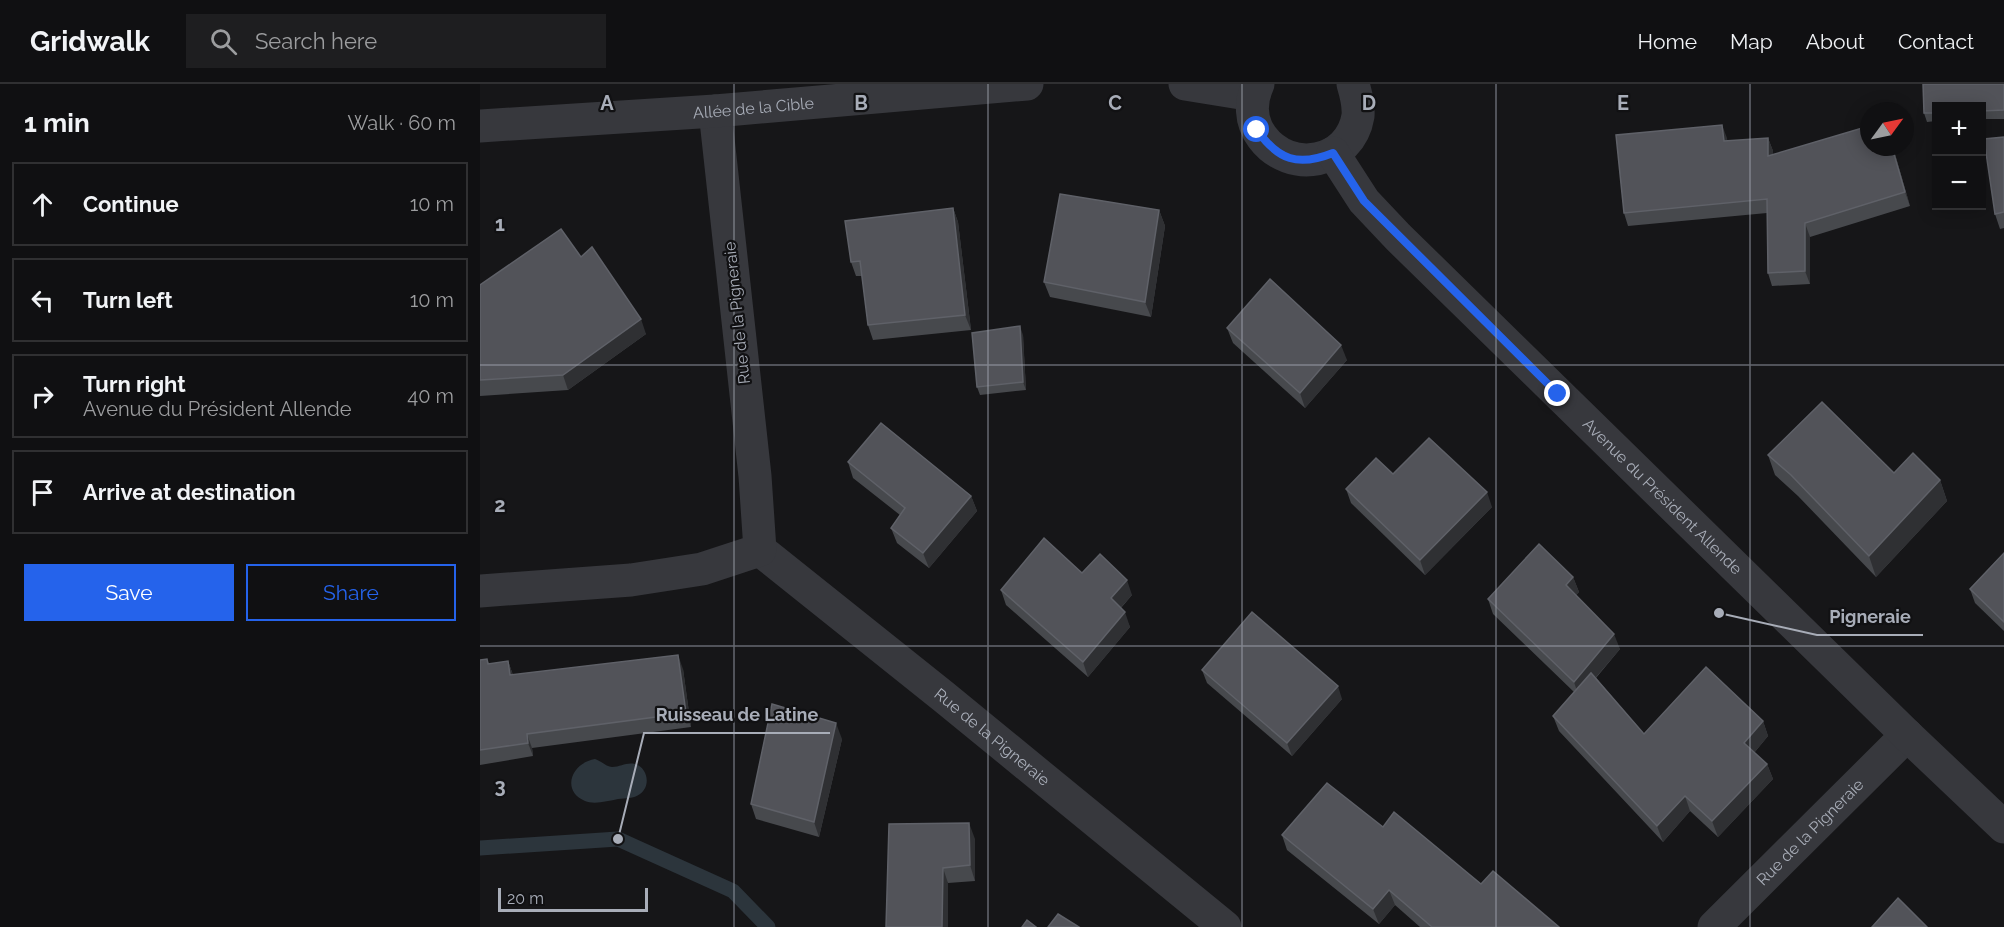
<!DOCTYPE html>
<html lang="en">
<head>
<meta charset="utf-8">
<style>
  body { margin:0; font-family:Raleway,sans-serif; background:#1e1e20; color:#f1f3f6 }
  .controls { position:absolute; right:18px; top:18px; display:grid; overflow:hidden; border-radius:0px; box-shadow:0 3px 15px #0003 }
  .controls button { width:54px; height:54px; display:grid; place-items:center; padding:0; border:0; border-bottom:2px solid #303032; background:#101012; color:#f1f3f6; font:30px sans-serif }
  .compass { position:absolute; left:1380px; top:18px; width:54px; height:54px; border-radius:50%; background:#101012; box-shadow:0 3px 15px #0003; rotate:57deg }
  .scale { position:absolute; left:18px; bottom:15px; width:150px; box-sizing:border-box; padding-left:6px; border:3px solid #a8adb8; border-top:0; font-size:16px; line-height:21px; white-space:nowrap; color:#a8adb8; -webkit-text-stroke:4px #111113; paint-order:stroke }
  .stop { position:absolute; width:18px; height:18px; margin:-14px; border:4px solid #2563eb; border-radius:50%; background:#fff }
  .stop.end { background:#2563eb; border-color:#fff; box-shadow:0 2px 6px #0008 }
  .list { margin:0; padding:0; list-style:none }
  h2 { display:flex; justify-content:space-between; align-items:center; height:78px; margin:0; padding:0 24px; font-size:26px }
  h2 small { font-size:20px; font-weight:400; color:#9c9d9f }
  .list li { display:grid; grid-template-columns:39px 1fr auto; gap:18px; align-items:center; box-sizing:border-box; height:84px; margin:0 12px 12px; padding:0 12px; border:2px solid #303032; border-radius:0px }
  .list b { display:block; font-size:22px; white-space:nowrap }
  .list p { margin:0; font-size:20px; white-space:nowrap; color:#9c9d9f }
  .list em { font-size:20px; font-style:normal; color:#9c9d9f }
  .actions { display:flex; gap:12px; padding:18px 24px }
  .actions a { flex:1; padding:14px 0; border:2px solid #2563eb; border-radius:0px; text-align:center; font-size:21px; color:#2563eb }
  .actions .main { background:#2563eb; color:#fff }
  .icon { flex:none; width:33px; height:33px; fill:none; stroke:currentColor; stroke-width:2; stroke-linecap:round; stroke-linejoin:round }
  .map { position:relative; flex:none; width:1524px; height:843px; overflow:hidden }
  header { display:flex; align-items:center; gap:36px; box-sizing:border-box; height:84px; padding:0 30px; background:#101012; border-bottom:2px solid #303032 }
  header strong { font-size:28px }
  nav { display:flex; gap:33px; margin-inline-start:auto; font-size:21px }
  .search { width:420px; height:54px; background:#1e1e20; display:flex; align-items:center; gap:15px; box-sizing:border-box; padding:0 21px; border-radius:0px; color:#9c9d9f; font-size:22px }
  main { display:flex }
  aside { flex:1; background:#101012 }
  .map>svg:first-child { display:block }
  .water { fill:#2c353c }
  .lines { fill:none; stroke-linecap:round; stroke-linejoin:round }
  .stream { stroke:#2c353c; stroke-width:15 }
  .minor { stroke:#37383d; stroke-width:33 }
  .tertiary { stroke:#37383d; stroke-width:33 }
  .wall { fill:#47494d }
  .shaded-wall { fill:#2f3033 }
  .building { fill:#525359; stroke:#5f6168; stroke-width:1.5 }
  .route { stroke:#2563eb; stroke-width:8 }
  .grid { fill:none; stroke:#a8adb8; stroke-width:1.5; stroke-opacity:0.55 }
  .labels { text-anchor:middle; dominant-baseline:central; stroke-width:4.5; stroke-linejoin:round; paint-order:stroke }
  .street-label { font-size:16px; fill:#a8adb8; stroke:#111113 }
  .grid-label { font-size:20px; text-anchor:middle; font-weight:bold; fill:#a8adb8; stroke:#111113; stroke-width:4.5; stroke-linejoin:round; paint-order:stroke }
  .leader { fill:none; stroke:#a8adb8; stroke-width:2 }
  .callout-dot { fill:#a8adb8; stroke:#111113; stroke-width:2 }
  .callout-label { font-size:18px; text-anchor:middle; font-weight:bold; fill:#a8adb8; stroke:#111113; stroke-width:4.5; stroke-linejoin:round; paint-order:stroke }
</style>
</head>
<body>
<header>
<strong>Gridwalk</strong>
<div class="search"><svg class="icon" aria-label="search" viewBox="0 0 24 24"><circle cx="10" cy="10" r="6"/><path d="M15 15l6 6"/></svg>Search here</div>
<nav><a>Home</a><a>Map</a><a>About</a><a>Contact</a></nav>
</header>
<main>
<aside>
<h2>1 min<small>Walk · 60 m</small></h2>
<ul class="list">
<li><svg class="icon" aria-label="ahead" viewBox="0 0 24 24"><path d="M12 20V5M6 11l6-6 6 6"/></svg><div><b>Continue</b></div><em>10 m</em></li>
<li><svg class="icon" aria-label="left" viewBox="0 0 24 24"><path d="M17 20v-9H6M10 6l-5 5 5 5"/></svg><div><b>Turn left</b></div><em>10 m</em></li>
<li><svg class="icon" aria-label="right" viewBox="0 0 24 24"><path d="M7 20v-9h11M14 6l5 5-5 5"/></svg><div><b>Turn right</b><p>Avenue du Président Allende</p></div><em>40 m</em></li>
<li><svg class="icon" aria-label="arrive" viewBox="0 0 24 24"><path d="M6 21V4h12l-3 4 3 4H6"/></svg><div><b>Arrive at destination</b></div></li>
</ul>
<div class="actions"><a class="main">Save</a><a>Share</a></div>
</aside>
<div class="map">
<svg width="1524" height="843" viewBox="0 0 1524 843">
  <rect width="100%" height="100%" fill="#161618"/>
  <path class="water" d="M 115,675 C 121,677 127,683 132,683 C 141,683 146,678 155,680 C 168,684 171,702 160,710 C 154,715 145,714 138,715 C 128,717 114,721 105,717 C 81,707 91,679 115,675 Z"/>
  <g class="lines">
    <path class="stream" d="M 0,764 L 138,755 L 253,807 L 288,843"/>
    <g class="minor">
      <path id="s1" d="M 280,466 L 464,613 L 745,843"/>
      <path d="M 0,507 L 151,496 L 222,485 L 280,466 L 275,392 L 235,27"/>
      <path id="s2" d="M 1234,843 L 1427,651"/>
    </g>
    <g class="tertiary">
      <path d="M 705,0 L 773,11"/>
      <path d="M 778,0 C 770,18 770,37 782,53 C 810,91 870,80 878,32 C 879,21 876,10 873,0"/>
      <path id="s3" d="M 0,42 L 235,27 L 547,0"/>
      <path id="s4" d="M 853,69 L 884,117 L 918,153 L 1427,651 L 1524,743"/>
    </g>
  </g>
  <g class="wall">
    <path d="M 1443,0 L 1524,0 L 1524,35 L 1502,35 L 1502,22 L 1456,22 L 1456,37 L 1447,38 L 1444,29 Z"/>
    <path d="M 1524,53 L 1524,144 L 1520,145 L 1515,130 Z"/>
    <path d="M 1247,54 L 1247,57 L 1288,54 L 1293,67 L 1293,70 L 1413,63 L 1430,122 L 1330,153 L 1330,200 L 1292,202 L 1288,189 L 1287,129 L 1148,142 L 1144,129 Z"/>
    <path d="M 473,124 L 478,138 L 491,246 L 393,256 L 388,241 L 382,192 L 376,192 L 371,178 Z"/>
    <path d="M 679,126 L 685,142 L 671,233 L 570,213 L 564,198 Z"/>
    <path d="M 101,173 L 166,250 L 88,306 L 0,312 L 0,201 Z"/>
    <path d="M 747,244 L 867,276 L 825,324 L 753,259 Z"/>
    <path d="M 543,251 L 546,306 L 500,311 L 497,303 Z"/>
    <path d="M 1288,371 L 1460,396 L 1467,417 L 1396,493 L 1318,412 L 1295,391 Z"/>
    <path d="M 368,378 L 491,412 L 497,427 L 449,484 L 417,459 L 411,444 L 420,431 L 373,394 Z"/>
    <path d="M 913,390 L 1012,423 L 945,491 L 871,419 L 866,405 Z"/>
    <path d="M 1524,469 L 1524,547 L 1495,519 L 1490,505 Z"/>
    <path d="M 602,489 L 652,511 L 641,524 L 650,543 L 608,593 L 526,521 L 521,506 Z"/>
    <path d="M 1093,493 L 1099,508 L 1096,511 L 1140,565 L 1116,594 L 1164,650 L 1283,637 L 1288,652 L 1274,669 L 1287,680 L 1293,695 L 1238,753 L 1210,727 L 1183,758 L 1079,647 L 1073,632 L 1094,608 L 1013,530 L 1008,515 Z"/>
    <path d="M 7,575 L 9,580 L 28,577 L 33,591 L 203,585 L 211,643 L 52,664 L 53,672 L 0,681 L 0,576 Z"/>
    <path d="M 722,586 L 862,615 L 812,672 L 727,599 Z"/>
    <path d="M 362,655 L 339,753 L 276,735 L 271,720 Z"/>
    <path d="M 409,740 L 495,755 L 495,797 L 468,799 Z"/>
    <path d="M 903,743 L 1001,800 L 1079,843 L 940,843 L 915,821 L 899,840 L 807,766 L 802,751 Z"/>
  </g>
  <g class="shaded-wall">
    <path d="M 1242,41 L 1247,54 L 1249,71 L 1244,57 Z"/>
    <path d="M 1288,54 L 1293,67 L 1293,85 L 1288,72 Z"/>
    <path d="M 1412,63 L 1413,63 L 1430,122 L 1425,108 Z"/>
    <path d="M 473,124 L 478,138 L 491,246 L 485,231 Z"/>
    <path d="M 679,126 L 685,142 L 671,233 L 665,218 Z"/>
    <path d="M 1325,139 L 1330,153 L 1330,200 L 1325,187 Z"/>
    <path d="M 161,235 L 166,250 L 88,306 L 83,291 Z"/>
    <path d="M 540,242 L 543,251 L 546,306 L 543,298 Z"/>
    <path d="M 861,261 L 867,276 L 825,324 L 820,309 Z"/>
    <path d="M 1460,396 L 1467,417 L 1396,493 L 1389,472 Z"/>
    <path d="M 1007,408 L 1012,423 L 945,491 L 940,476 Z"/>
    <path d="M 491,412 L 497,427 L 449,484 L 443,469 Z"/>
    <path d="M 1093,493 L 1099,508 L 1091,516 L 1086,501 Z"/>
    <path d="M 647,496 L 652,511 L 636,529 L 631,514 Z"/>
    <path d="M 645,528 L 650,543 L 608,593 L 603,578 Z"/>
    <path d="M 1134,550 L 1140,565 L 1099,613 L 1094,598 Z"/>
    <path d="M 198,571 L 203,585 L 211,643 L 206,629 Z"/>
    <path d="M 28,577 L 33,591 L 30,591 Z"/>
    <path d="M 858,602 L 862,615 L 812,672 L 807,659 Z"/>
    <path d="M 1283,637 L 1288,652 L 1269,675 L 1264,659 Z"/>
    <path d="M 356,639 L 362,655 L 339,753 L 334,738 Z"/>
    <path d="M 47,650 L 52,664 L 53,672 L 48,659 Z"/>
    <path d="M 1287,680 L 1293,695 L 1238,753 L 1232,737 Z"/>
    <path d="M 1205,712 L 1210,727 L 1183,758 L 1177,742 Z"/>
    <path d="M 489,739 L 495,755 L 495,797 L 490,781 Z"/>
    <path d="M 463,784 L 468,799 L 468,843 L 462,843 Z"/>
    <path d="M 909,806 L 915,821 L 899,840 L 893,825 Z"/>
  </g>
  <g class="building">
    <path d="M 1443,0 L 1524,0 L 1524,26 L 1502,27 L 1502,22 L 1456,22 L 1456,29 L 1444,29 Z"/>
    <path d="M 1242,41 L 1244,57 L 1288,54 L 1288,72 L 1389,42 L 1389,63 L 1412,63 L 1425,108 L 1325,139 L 1325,187 L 1288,189 L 1287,115 L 1144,129 L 1136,51 Z"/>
    <path d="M 1524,53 L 1524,128 L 1515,130 L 1504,55 Z"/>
    <path d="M 580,110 L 679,126 L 665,218 L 564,198 Z"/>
    <path d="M 473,124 L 485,231 L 388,241 L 380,177 L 371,178 L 365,137 Z"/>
    <path d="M 81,145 L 101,173 L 112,163 L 161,235 L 83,291 L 0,296 L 0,201 Z"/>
    <path d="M 790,195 L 861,261 L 820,309 L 747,244 Z"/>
    <path d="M 540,242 L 543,298 L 497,303 L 492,249 Z"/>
    <path d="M 1342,318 L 1414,389 L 1433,369 L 1460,396 L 1389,472 L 1311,391 L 1288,371 Z"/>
    <path d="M 401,339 L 491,412 L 443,469 L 411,444 L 425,424 L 368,378 Z"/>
    <path d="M 949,354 L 1007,408 L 940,476 L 866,405 L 896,374 L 913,390 Z"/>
    <path d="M 564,454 L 602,489 L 620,470 L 647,496 L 631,514 L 645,528 L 603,578 L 521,506 Z"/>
    <path d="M 1059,460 L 1093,493 L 1086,501 L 1134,550 L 1094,598 L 1008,515 Z"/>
    <path d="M 1524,469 L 1524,538 L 1490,505 Z"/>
    <path d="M 772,528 L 858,602 L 807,659 L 722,586 Z"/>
    <path d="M 198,571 L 206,629 L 47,650 L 48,659 L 0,666 L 0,576 L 7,575 L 8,580 L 28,577 L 30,591 Z"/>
    <path d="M 1226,583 L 1283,637 L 1264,659 L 1287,680 L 1232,737 L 1205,712 L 1177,742 L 1073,632 L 1111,589 L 1164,650 Z"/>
    <path d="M 292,620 L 356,639 L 334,738 L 271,720 Z"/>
    <path d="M 847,699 L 903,743 L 914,728 L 1001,800 L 1013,787 L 1079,843 L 952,843 L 909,806 L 893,825 L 802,751 Z"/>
    <path d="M 489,739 L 490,781 L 463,784 L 462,843 L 406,843 L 409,740 Z"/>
    <path d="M 1418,814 L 1447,843 L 1392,843 Z"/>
    <path d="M 578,830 L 599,843 L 568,843 Z"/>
    <path d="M 547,836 L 556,843 L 542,843 Z"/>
  </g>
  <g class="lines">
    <path class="route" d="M 777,46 C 798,76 818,83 853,69 L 884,117 L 1078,310"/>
  </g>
  <path class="grid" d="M 254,0 L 254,843M 508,0 L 508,843M 762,0 L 762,843M 1016,0 L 1016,843M 1270,0 L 1270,843M 0,281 L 1524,281M 0,562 L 1524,562"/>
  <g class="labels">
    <g class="street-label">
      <text stroke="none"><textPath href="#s3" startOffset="274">Allée de la Cible</textPath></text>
      <text transform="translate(257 229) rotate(-96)">Rue de la Pigneraie</text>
      <text stroke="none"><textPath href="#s4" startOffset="477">Avenue du Président Allende</textPath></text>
      <text stroke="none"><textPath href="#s1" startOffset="298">Rue de la Pigneraie</textPath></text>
      <text stroke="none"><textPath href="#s2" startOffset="135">Rue de la Pigneraie</textPath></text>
    </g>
  </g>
  <g class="grid-label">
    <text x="127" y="26">A</text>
    <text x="381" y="26">B</text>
    <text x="635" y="26">C</text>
    <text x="889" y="26">D</text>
    <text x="1143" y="26">E</text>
    <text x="20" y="147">1</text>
    <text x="20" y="428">2</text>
    <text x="20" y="709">3</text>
  </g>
  <path class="leader" d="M1239 529L1337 551H1443M138 755L164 649H350"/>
  <g class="callout-dot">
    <circle cx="1239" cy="529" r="6"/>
    <circle cx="138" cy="755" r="6"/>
  </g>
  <g class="callout-label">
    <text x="1390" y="539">Pigneraie</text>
    <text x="257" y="637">Ruisseau de Latine</text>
  </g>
</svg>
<div class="controls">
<button>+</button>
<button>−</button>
</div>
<svg class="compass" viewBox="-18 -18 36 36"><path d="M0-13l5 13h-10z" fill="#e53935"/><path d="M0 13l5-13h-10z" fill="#9c9d9f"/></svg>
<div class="scale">20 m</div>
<div class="stop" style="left:777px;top:46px"></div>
<div class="stop end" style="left:1078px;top:310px"></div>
</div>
</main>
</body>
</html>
